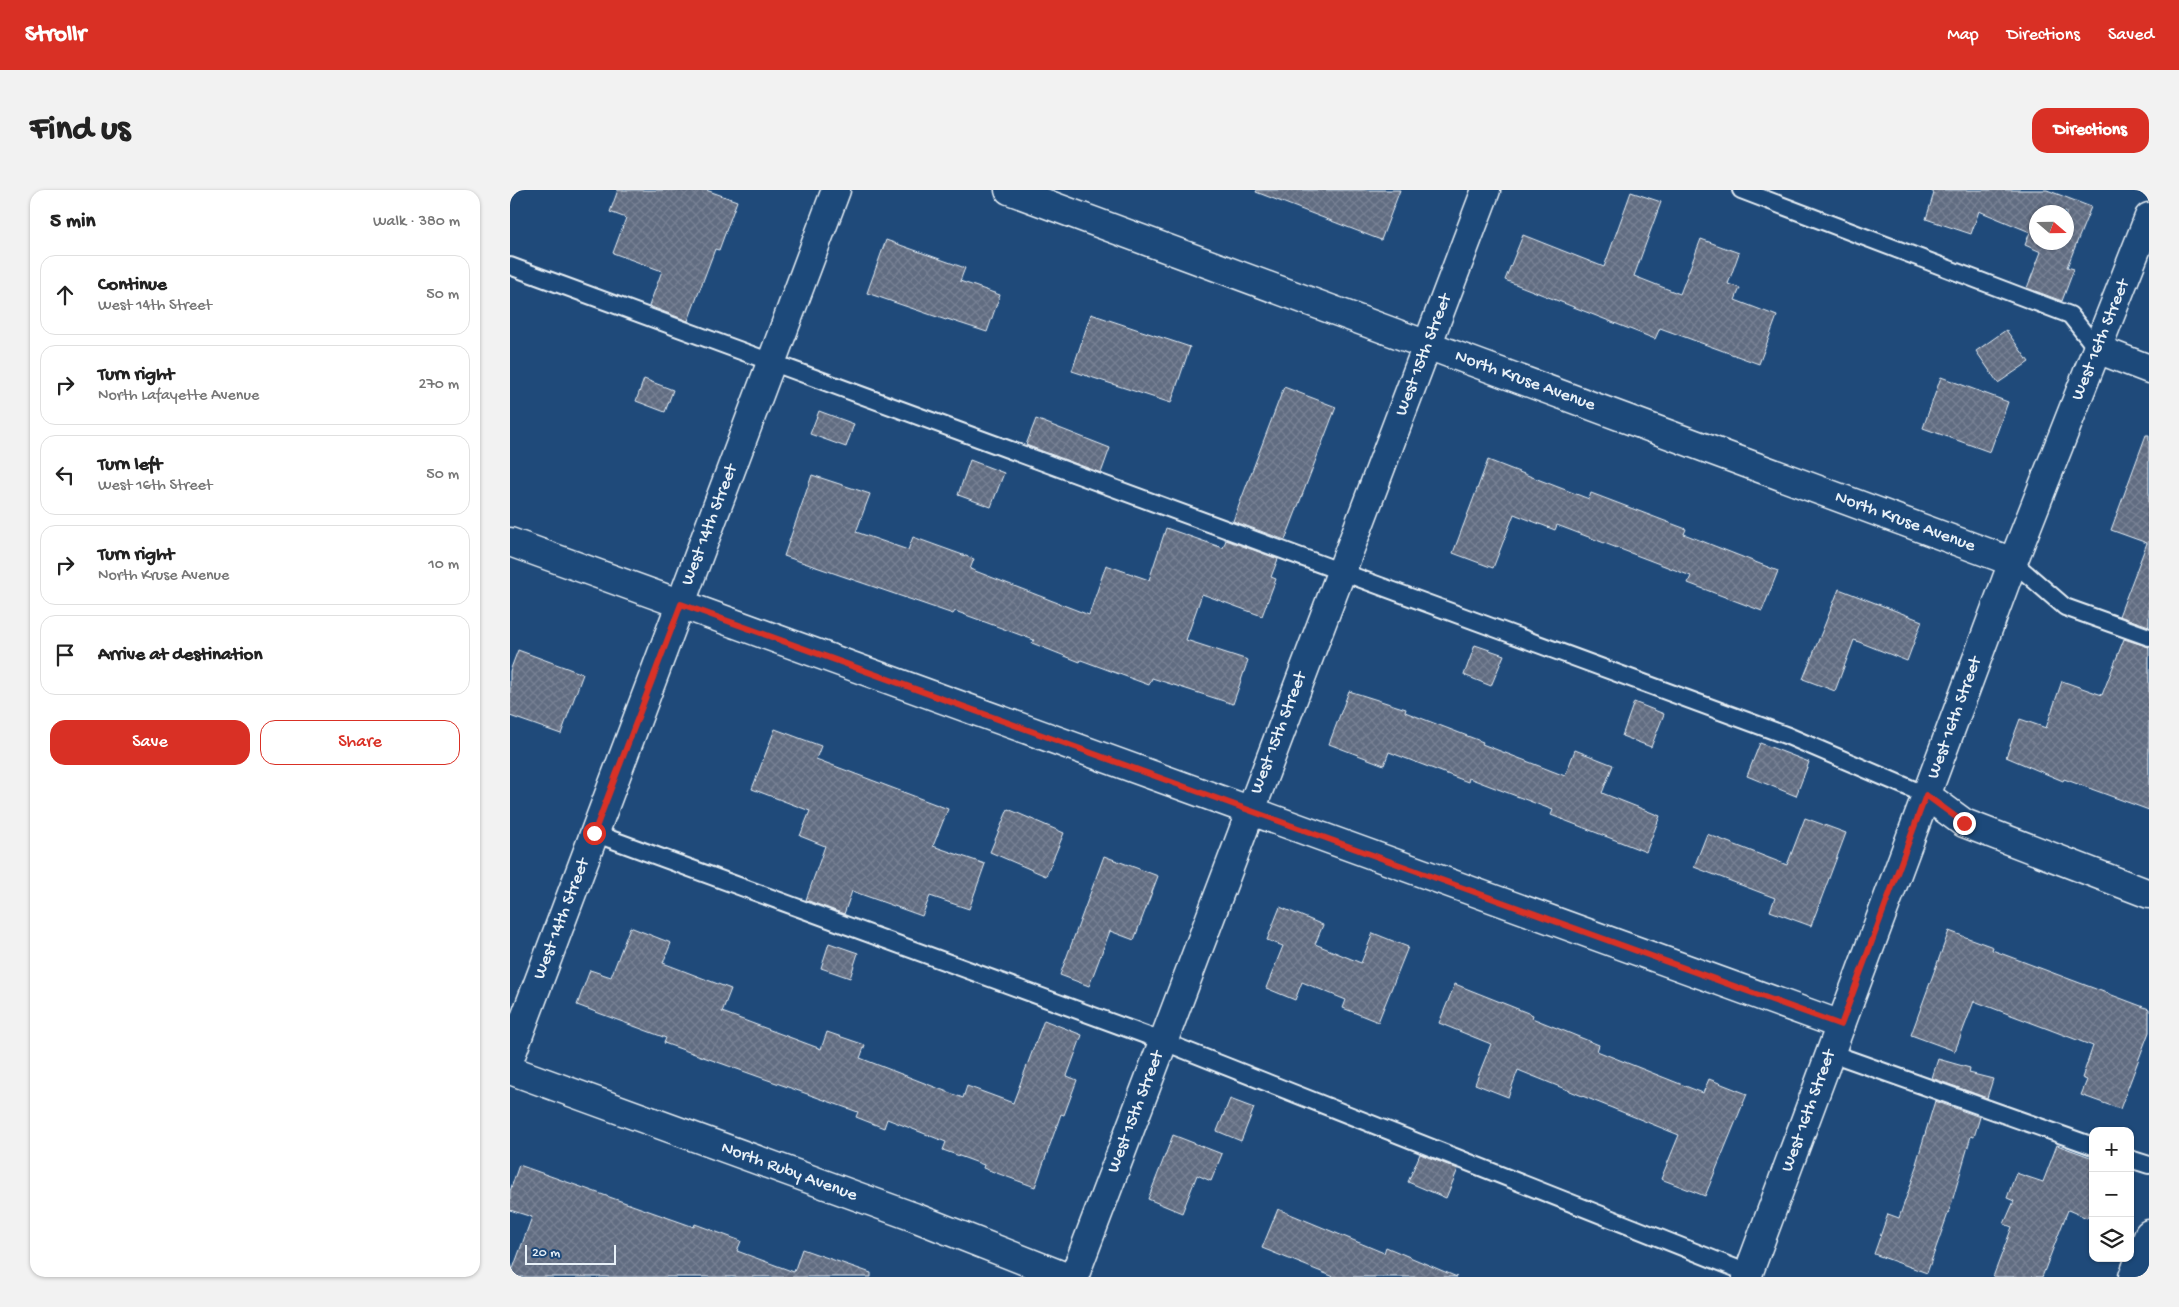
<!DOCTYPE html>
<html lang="en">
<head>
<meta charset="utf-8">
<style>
  body { margin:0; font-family:"Gochi Hand",sans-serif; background:#f2f2f2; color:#222 }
  .controls { position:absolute; right:15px; bottom:15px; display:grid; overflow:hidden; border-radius:10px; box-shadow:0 1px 4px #0004 }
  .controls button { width:45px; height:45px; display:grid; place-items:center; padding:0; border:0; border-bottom:1px solid #e0e0e0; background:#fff; color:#222; font:25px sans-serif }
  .compass { position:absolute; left:1519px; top:15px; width:45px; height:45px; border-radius:50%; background:#fff; box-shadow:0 1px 4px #0004; rotate:110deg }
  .scale { position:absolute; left:15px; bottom:12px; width:91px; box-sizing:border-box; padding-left:5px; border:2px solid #e8f1f8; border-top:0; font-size:14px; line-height:18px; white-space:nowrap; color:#e8f1f8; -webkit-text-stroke:4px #1f4a7a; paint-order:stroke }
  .stop { position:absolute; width:15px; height:15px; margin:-11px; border:4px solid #d93025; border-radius:50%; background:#fff }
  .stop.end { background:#d93025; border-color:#fff; box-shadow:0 1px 5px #0008 }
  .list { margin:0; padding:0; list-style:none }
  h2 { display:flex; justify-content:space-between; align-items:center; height:65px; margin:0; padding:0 20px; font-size:21px }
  h2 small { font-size:16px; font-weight:400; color:#767676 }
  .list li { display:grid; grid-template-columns:32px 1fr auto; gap:15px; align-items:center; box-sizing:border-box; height:80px; margin:0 10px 10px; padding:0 10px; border:1px solid #e0e0e0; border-radius:15px }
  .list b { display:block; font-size:19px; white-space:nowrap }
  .list p { margin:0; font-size:16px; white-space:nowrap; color:#767676 }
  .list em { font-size:16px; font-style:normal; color:#767676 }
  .actions { display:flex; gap:10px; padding:15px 20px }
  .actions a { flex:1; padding:11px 0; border:1px solid #d93025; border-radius:15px; text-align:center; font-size:18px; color:#d93025 }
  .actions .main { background:#d93025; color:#fff }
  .icon { flex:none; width:28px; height:28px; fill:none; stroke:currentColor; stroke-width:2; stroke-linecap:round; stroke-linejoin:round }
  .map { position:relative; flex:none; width:1639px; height:1087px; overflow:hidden; border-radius:15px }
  header { display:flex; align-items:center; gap:30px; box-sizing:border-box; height:70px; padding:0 25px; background:#d93025; color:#fff }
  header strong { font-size:24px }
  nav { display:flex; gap:28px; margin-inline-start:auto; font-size:18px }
  .intro { display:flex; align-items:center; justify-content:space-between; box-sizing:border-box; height:120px; padding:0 30px }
  h1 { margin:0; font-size:35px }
  .button { padding:12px 22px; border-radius:15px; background:#d93025; color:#fff; font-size:18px; font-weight:700 }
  main { display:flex; gap:30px; padding:0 30px }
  aside { flex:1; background:#fff; border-radius:15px; box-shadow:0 1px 4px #0004 }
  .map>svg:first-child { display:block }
  .building { fill:url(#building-cross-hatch); stroke:#e8f1f8; fill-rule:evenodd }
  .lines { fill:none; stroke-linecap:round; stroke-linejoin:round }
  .service-casing { stroke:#e8f1f8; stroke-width:20 }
  .minor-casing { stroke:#e8f1f8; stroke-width:31 }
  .service { stroke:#1f4a7a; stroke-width:16 }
  .minor { stroke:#1f4a7a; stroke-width:28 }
  .route { stroke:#d93025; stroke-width:6 }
  .labels { text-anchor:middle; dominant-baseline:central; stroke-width:4; stroke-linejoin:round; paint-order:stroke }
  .street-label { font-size:18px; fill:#e8f1f8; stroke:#1f4a7a }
</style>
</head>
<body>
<header>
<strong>Strollr</strong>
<nav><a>Map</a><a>Directions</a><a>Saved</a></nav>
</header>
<div class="intro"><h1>Find us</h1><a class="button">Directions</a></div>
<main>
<aside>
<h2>5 min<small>Walk · 380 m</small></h2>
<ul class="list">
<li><svg class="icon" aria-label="ahead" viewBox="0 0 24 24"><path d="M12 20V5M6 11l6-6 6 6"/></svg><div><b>Continue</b><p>West 14th Street</p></div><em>50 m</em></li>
<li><svg class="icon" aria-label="right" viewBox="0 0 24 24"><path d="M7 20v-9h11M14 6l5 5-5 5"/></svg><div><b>Turn right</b><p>North Lafayette Avenue</p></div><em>270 m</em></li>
<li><svg class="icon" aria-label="left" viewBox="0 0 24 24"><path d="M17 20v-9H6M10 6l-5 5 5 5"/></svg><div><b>Turn left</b><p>West 16th Street</p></div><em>50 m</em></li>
<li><svg class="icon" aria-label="right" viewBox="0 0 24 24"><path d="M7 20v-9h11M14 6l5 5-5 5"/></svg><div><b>Turn right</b><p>North Kruse Avenue</p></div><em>10 m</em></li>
<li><svg class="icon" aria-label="arrive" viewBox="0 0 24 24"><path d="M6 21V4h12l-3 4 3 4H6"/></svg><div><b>Arrive at destination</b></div></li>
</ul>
<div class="actions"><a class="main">Save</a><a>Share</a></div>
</aside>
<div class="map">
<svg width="1639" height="1087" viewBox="0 0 1639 1087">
  <defs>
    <pattern id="building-cross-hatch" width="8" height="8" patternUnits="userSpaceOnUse" patternTransform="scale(1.25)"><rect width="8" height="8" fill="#616c81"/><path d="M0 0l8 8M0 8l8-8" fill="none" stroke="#788194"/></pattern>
  </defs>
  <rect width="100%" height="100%" fill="#1f4a7a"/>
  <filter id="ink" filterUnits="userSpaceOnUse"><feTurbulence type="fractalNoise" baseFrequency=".02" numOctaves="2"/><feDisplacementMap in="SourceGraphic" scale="10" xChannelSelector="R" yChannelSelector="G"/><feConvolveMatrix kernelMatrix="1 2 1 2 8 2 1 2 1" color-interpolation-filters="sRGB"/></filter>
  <g filter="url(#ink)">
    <g class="building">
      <path d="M 108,0 L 196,0 L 227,11 L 209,60 L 205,59 L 178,131 L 139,116 L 152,81 L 103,63 L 116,28 L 100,22 Z"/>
      <path d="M 747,0 L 890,0 L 871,50 L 746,2 Z"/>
      <path d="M 1420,0 L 1537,0 L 1581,17 L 1557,77 L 1564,79 L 1552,111 L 1517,98 L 1531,62 L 1515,55 L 1520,42 L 1469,21 L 1461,44 L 1416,29 L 1424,3 ZM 1526,22 L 1556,22 L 1556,52 L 1526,52 Z"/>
      <path d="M 1121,2 L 1151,12 L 1124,86 L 1170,104 L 1191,49 L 1229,63 L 1218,94 L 1230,98 L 1225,110 L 1267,126 L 1249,174 L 1150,138 L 1145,149 L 995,90 L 1013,45 L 1094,77 Z"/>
      <path d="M 376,50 L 455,78 L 450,91 L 490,105 L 477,142 L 437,129 L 436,130 L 357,103 Z"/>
      <path d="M 581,124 L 680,157 L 661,213 L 562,181 Z"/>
      <path d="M 1496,140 L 1519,172 L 1488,193 L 1466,161 Z"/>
      <path d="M 1431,187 L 1498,212 L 1480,262 L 1413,238 Z"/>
      <path d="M 134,189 L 163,200 L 155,222 L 126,211 Z"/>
      <path d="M 774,197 L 826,217 L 775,350 L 723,331 Z"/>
      <path d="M 309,221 L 344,234 L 336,257 L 300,244 Z"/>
      <path d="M 526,229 L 600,258 L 591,283 L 516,255 Z"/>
      <path d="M 1636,245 L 1639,245 L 1639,436 L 1609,426 L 1637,353 L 1601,340 Z"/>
      <path d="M 460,270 L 494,283 L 481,317 L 448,305 Z"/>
      <path d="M 978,270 L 1079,309 L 1081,303 L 1176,339 L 1174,344 L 1268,381 L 1252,421 L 1178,393 L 1181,386 L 1047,335 L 1045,340 L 1004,324 L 983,378 L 943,363 Z"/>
      <path d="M 302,285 L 360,304 L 346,342 L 398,360 L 403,347 L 464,369 L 460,379 L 579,425 L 596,375 L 639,390 L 656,338 L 713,358 L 716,350 L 768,369 L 761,387 L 766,389 L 752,426 L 692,404 L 676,450 L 738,470 L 723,514 L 642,488 L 639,495 L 571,470 L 570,472 L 522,453 L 524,450 L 445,421 L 443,424 L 274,366 Z"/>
      <path d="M 1329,399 L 1412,431 L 1397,471 L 1344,450 L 1325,501 L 1293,489 Z"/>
      <path d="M 1614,449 L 1639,457 L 1639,620 L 1554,589 L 1553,591 L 1496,567 L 1510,529 L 1536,538 L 1552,491 L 1592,505 Z"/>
      <path d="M 965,455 L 994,465 L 981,496 L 954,485 Z"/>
      <path d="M 8,460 L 73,484 L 51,544 L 0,526 L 0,481 Z"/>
      <path d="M 839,501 L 896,519 L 895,522 L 973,552 L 972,554 L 1055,586 L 1065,560 L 1103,575 L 1092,603 L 1150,626 L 1136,662 L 1041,625 L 1043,620 L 959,588 L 958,592 L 879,562 L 874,575 L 819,554 Z"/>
      <path d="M 1124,512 L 1154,524 L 1141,557 L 1112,546 Z"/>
      <path d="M 265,539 L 311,556 L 306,569 L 438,619 L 423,656 L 475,674 L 459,719 L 420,706 L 412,726 L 342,701 L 334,724 L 296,710 L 315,656 L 290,646 L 300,621 L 242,599 Z"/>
      <path d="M 1250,553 L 1299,572 L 1286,606 L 1237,586 Z"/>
      <path d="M 498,619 L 554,643 L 536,686 L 480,662 Z"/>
      <path d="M 1295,628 L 1336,643 L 1301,736 L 1260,721 L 1265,708 L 1184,677 L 1197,644 L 1277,675 Z"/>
      <path d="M 594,666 L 648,686 L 624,750 L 600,741 L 579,796 L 550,785 Z"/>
      <path d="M 770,717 L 813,735 L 805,754 L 851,773 L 863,743 L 898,757 L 868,832 L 833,818 L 836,810 L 792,792 L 785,810 L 756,798 L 773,756 L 757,750 Z"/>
      <path d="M 120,737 L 161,753 L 153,773 L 221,799 L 212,822 L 311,859 L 317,842 L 355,855 L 350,868 L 453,908 L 457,896 L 503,913 L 534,830 L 572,845 L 557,886 L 567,890 L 554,925 L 551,924 L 525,997 L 473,978 L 474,975 L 433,960 L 436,952 L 377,929 L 374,938 L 346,927 L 348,922 L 154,853 L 156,848 L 67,815 L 80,780 L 101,787 Z"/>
      <path d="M 1439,741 L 1483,757 L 1482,760 L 1639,819 L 1639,842 L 1610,919 L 1571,905 L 1577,890 L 1572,888 L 1583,856 L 1464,811 L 1445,861 L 1401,845 Z"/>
      <path d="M 319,753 L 348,763 L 340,788 L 311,778 Z"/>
      <path d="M 945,794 L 1023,825 L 1022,828 L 1089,855 L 1087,861 L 1193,903 L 1199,889 L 1237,904 L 1195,1006 L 1151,989 L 1169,945 L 1008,880 L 998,907 L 965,894 L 981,854 L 929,833 Z"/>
      <path d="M 1428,869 L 1460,878 L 1459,883 L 1483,889 L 1477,908 L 1422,888 Z"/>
      <path d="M 720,909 L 744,918 L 731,951 L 707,941 Z"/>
      <path d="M 1425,911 L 1470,927 L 1464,947 L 1461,946 L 1441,1015 L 1417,1083 L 1364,1064 L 1378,1024 L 1389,1028 L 1408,974 L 1406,974 Z"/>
      <path d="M 663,945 L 712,964 L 701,991 L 687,985 L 672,1023 L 638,1009 Z"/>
      <path d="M 1547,955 L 1583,968 L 1583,1012 L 1577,1028 L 1558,1020 L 1532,1087 L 1483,1087 L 1502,1037 L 1494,1034 L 1504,1011 L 1497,1008 L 1506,983 L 1533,992 Z"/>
      <path d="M 910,964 L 948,979 L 936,1008 L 898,992 Z"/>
      <path d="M 9,975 L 184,1037 L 185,1034 L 231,1051 L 227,1061 L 284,1082 L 292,1059 L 361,1083 L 361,1087 L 0,1087 L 22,1027 L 0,1020 L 0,1001 Z"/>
      <path d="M 768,1019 L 874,1063 L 876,1057 L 947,1087 L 824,1087 L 752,1058 Z"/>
    </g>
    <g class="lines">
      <defs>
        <g id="service">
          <path d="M 1231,0 L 1560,125 L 1587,159"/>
          <path d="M 0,76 L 1278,546 L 1416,605"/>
          <path d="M 1503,372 L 1555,417 L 1639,447"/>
          <path d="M 84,643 L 652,851 L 1238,1083"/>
          <path d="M 1321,863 L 1583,956"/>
          <path d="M 1620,969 L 1639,975"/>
        </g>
        <g id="minor">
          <path d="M 499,0 L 1503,372"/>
          <path d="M 1587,159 L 1639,179"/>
          <path d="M 0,352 L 1331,835"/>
          <path d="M 1416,605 L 1454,633 L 1639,704"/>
          <path d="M 0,868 L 326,0"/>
          <path d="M 0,880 L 404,1027 L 556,1087"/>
          <path d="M 564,1087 L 976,0"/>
          <path d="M 1237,1087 L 1503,372 L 1639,27"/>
          <path d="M 1623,1087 L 1639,1044"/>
        </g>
      </defs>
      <use href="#service" class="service-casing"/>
      <use href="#minor" class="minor-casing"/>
      <use href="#service" class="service"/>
      <use href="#minor" class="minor"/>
    </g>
  </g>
  <g class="lines" filter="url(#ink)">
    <path class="route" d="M 84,643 L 171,414 L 1331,835 L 1416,605 L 1454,633"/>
  </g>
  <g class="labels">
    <g class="street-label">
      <text transform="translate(1591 150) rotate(-68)">West 16th Street</text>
      <text transform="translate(914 165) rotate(-69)">West 15th Street</text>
      <text transform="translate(1015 191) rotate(20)">North Kruse Avenue</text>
      <text transform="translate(1395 332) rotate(20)">North Kruse Avenue</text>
      <text transform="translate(200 335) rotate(-69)">West 14th Street</text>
      <text transform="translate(1445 528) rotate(-70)">West 16th Street</text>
      <text transform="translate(769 543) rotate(-69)">West 15th Street</text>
      <text transform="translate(52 729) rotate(-69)">West 14th Street</text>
      <text transform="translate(1299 921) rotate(-70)">West 16th Street</text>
      <text transform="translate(626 922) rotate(-69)">West 15th Street</text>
      <text transform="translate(279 982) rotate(20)">North Ruby Avenue</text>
    </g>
  </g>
</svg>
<div class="controls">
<button>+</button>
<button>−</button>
<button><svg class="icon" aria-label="layers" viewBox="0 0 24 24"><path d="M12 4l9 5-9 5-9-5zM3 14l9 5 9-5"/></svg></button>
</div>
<svg class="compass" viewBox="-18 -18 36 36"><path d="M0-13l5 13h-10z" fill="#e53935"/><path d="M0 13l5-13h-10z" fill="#767676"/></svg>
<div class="scale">20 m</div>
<div class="stop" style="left:84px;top:643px"></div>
<div class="stop end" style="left:1454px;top:633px"></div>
</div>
</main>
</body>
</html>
